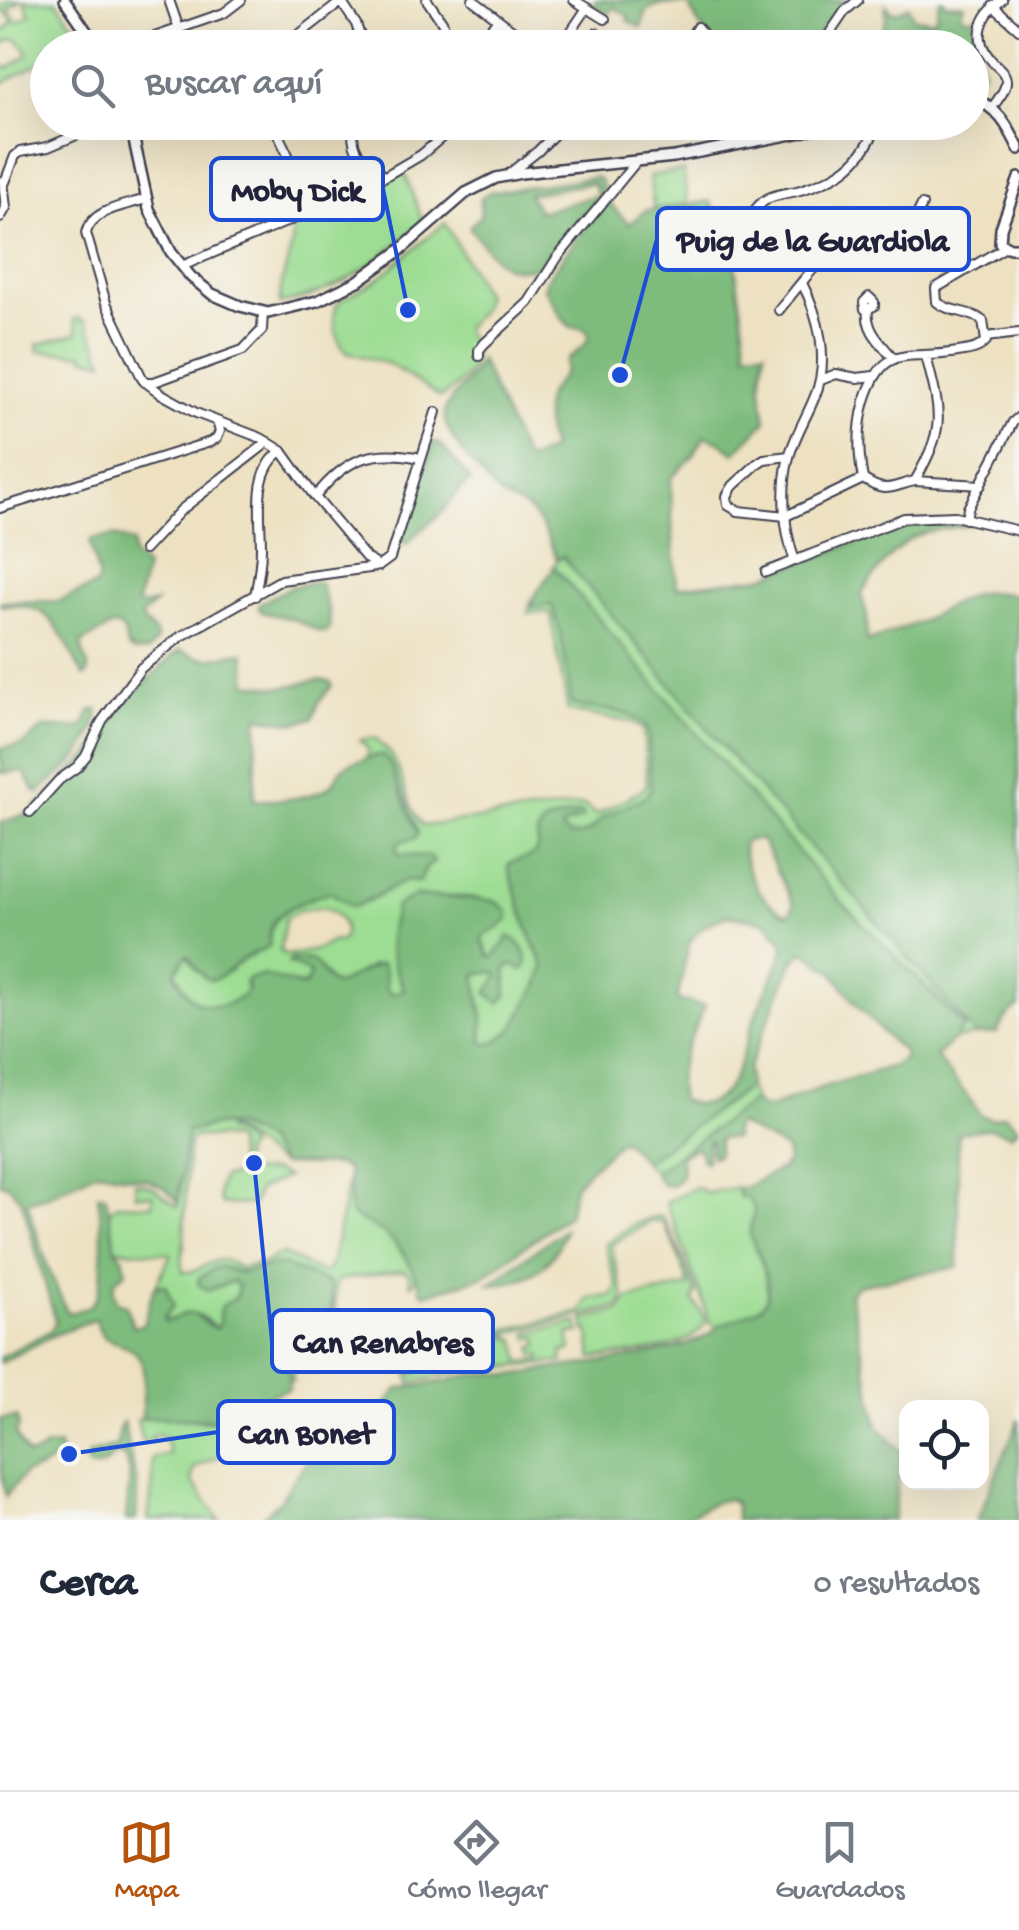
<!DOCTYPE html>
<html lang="es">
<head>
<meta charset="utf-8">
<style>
  body { margin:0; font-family:"Gochi Hand",sans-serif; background:#f6f6f7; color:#1f2937 }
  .controls { position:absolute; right:30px; bottom:30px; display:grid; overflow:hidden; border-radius:20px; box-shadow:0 10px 40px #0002 }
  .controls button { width:90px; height:90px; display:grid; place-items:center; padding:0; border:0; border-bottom:2px solid #e0e1e3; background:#fff; color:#1f2937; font:50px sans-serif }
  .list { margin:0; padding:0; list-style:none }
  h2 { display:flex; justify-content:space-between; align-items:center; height:130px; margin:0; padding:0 40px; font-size:42px }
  h2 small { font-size:32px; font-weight:400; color:#747a83 }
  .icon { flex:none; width:55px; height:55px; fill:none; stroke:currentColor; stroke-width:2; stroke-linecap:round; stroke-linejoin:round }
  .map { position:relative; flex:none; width:1019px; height:1520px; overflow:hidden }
  .search { position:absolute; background:#fff; box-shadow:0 10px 40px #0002; left:30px; right:30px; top:30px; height:110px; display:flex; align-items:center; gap:25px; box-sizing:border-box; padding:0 35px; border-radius:55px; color:#747a83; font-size:38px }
  .sheet { height:270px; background:#fff }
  nav { display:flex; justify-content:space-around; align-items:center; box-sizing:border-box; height:140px; border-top:2px solid #e0e1e3; background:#fff; font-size:28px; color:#747a83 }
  nav a { display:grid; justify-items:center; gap:5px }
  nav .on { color:#b45309 }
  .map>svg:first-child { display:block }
  .green { fill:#9ddd93; stroke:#608067; stroke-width:2.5; fill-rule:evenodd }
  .forest { fill:#7ebc7d; stroke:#506f5c; stroke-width:2.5; fill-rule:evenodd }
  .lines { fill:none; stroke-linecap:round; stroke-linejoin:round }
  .minor-casing { stroke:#403f4f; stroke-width:12 }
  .tertiary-casing { stroke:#403f4f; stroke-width:14 }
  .minor { stroke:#fff; stroke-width:8 }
  .tertiary { stroke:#fff; stroke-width:9 }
  .leader { fill:none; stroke:#1d4ed8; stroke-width:4 }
  .callout-dot { fill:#1d4ed8; stroke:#f6f6f2; stroke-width:4 }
  .callout { fill:#f6f6f2; stroke:#1d4ed8; stroke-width:4 }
  .callout-label { font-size:32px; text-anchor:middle; font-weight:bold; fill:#22223b }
</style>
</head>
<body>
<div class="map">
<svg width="1019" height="1520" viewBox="0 0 1019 1520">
  <rect width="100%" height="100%" fill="#f6f6f2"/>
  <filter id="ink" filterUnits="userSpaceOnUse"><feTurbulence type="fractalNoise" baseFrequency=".01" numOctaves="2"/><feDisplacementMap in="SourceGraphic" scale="20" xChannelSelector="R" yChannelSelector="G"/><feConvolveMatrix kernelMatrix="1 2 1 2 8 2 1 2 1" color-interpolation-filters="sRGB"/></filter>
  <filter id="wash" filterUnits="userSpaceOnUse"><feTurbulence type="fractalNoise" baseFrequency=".0048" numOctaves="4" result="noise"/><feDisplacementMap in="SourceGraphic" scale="40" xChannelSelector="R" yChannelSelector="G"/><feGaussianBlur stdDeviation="2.25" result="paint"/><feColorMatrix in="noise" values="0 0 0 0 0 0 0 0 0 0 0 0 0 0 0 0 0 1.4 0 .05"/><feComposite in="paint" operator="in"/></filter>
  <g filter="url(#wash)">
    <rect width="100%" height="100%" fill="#ede1c1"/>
    <g class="green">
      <path d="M 9,0 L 21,0 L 8,9 L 18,22 L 30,14 L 24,0 L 56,0 L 82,36 L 59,47 L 48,48 L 47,59 L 0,84 L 0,64 L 8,68 L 28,55 L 26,49 L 17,39 L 10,40 L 0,46 L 0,34 L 13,23 L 5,11 L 0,13 L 0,6 Z"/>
      <path d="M 401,170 L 406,176 L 423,222 C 378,261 341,292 280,304 C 278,277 299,244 291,223 L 336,211 Z"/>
      <path d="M 683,171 L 688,204 L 654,209 L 649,176 Z"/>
      <path d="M 445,223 L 484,294 C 486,309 474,318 464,328 C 476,350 479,364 460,382 C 453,388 449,394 440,397 L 389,364 L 347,352 L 341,345 L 336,332 L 334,317 L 336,306 L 341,300 L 375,281 Z"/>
      <path d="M 80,318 L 82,321 L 86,320 L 104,361 L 85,358 L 84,354 L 38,351 L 37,345 L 78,333 L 74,319 Z"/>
      <path d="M 563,557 L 723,747 L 976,1035 L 957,1039 L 957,1034 L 965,1026 L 843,904 L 554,567 L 557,559 Z"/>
      <path d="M 531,601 L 534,607 L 552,605 L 561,635 L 572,704 C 595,712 634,706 648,730 L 652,785 L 647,795 L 581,835 L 570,836 L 562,830 L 563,826 L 580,813 L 545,822 L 537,834 C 541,862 528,855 510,863 L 508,867 L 528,930 L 544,966 L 540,981 L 513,1029 L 497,1041 L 485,1044 L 482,1042 L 483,1019 L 476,978 L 478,974 L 496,972 L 498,977 L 492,986 L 506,986 L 506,969 L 510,965 L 526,967 L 497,953 L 494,958 L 490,956 L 482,940 L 484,935 L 499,928 L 507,910 C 482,893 446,897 416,896 L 393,964 L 404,991 L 391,994 L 386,989 L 385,972 L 373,965 L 359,975 L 336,985 L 330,983 C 318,965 314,958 291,959 L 289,963 L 310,973 L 306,985 L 245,982 L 247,991 C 236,1005 210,1011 194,1000 C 185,994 180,981 175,972 L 187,955 L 197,970 L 229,972 L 239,962 L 269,946 C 269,939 270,930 274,923 C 282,908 314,897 330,892 L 350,905 L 368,901 L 407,880 L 419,883 L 426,868 L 433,862 L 399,854 L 396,847 L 399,842 L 416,838 L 417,830 L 389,761 L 376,755 L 365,761 L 369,750 L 360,740 L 376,738 C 381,747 388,748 392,756 C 405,778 406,807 423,826 L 584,805 L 596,815 L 645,788 L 647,782 L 643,729 L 631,722 L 568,711 L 550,612 L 528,613 ZM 324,907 C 337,913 348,923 343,939 L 338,942 L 332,941 C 318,952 303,952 286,955 L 280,951 C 281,940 284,930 285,919 L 301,910 Z"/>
      <path d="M 749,1087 L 754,1100 L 654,1172 L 644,1162 Z"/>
      <path d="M 216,1125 L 234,1126 L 264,1140 L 281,1164 C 262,1155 247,1137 227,1127 L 226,1130 L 237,1135 L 249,1146 L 244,1152 L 242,1164 L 249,1172 L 273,1171 L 287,1177 L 258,1190 L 253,1204 L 222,1205 C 216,1198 219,1184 223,1177 L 232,1176 L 238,1171 L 236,1142 L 233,1139 L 195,1136 L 189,1143 C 186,1176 185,1207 184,1240 C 184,1251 180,1261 183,1272 C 208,1274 212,1247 239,1268 L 265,1263 L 272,1260 L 272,1258 L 283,1254 L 320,1272 L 326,1272 L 332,1262 L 349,1176 L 350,1213 C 359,1222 369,1223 378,1229 C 395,1240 405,1258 416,1273 L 415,1279 L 411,1285 L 409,1274 L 403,1270 L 338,1280 L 336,1284 L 335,1318 L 313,1355 L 314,1359 L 323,1363 L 322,1371 L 311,1373 L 295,1366 L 293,1367 L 293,1381 L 288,1380 L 289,1368 C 302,1353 324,1337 331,1317 C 335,1307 332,1293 330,1283 L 281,1264 L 240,1273 L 228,1268 L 212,1289 L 234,1281 L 238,1283 C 240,1297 229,1303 219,1312 L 220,1325 L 218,1328 C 211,1325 205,1317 198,1315 C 187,1311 176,1319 166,1322 L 160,1286 L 155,1287 L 171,1254 L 116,1249 L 108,1213 L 116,1204 L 152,1205 L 152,1195 L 136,1195 L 135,1183 C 154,1183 163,1197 178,1206 L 187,1132 Z"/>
      <path d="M 696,1187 L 707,1193 L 738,1187 L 738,1195 L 747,1197 L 755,1207 C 754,1215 750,1223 750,1231 C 750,1237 756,1247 758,1253 C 778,1310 767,1305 718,1326 L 709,1323 L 704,1304 L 666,1202 Z"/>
      <path d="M 662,1216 C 675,1241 687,1266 696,1293 L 693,1298 C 694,1307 703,1308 705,1323 C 691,1352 622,1354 592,1358 L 589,1331 L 586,1331 L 584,1319 L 619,1311 L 628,1299 L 689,1286 L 676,1249 L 663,1222 L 651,1221 L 611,1245 L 624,1297 L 618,1307 L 466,1343 L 408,1374 L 404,1364 L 417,1359 L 423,1354 L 424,1357 L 430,1360 L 444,1349 L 470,1338 L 581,1312 L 589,1298 L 612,1296 L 617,1286 L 605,1245 C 620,1232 641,1218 662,1216 Z"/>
      <path d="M 578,1322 L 580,1333 L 569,1334 L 571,1350 L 562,1352 L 563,1362 L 462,1371 L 411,1383 L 409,1377 L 462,1348 L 511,1336 L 512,1340 L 516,1339 L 521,1362 L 541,1360 L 541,1355 L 534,1355 L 533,1347 L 539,1346 L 538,1338 L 529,1338 L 528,1333 Z"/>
      <path d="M 156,1417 L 208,1421 L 238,1420 L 249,1442 L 196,1467 L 193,1471 L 192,1481 L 220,1520 L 148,1520 L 153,1482 L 152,1458 L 169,1454 L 165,1436 L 160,1437 L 159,1434 L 153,1435 L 153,1439 L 142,1441 L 137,1419 Z"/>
    </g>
    <g class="forest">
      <path d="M 595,0 L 717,0 L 720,6 L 731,0 L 782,0 L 797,4 L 807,0 L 845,0 L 816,39 C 790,42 737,57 715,42 C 702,33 695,18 688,4 L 658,5 L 647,10 L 641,28 L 627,20 L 629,16 L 613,7 L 609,14 L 593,5 Z"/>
      <path d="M 940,0 L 944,0 L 946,4 L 964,5 L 961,12 L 964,17 L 976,17 L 974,42 L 983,70 L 974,86 L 972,87 L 972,48 L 912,47 L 905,43 L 893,45 L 882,29 L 886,18 L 886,5 L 891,11 L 896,12 L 909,7 L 914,18 L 932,20 L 936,17 Z"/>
      <path d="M 596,177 L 600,180 L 604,191 L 538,267 C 496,276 494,254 470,229 L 470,226 L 481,216 L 480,199 L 490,192 ZM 593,183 L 598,195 L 539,212 L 528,194 Z"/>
      <path d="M 606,200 L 629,224 L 645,211 L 710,201 L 733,249 L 747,351 L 765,350 L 761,386 L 766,421 L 735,453 L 720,442 L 705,436 L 693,456 L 671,478 L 672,525 L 677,587 L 762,577 L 878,534 L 922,521 L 971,524 C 958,527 945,528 932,531 C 898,538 879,569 861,594 L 867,616 L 867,642 L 922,621 L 954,603 L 975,594 L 987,592 L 1019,595 L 1019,1008 C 1008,1011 1002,1023 997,1033 L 976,1035 L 723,747 L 563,557 L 557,559 C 549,543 542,520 527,509 C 517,502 507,502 498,494 C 484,475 433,429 447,406 C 457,388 470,382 480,360 L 526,461 L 551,450 L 545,423 L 545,402 L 548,394 L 564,374 L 567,360 L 585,345 L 589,336 C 586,326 579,328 571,327 C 561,321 553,299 544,288 L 547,278 Z"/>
      <path d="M 434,442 L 442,446 L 471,481 C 457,488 454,499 443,511 C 431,523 417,531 406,545 L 400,542 Z"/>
      <path d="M 115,536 L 133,543 L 133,556 L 146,567 L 137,603 L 143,606 L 155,603 L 141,617 C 144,627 157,629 157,640 L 148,651 L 134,652 C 125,647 125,639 124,630 L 117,626 L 110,627 L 82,643 C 79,654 92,663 87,675 L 84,676 C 69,654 61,617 32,608 C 22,605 10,606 0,605 L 0,602 L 59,601 L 95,586 L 99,579 L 90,543 L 92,539 Z"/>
      <path d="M 554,567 L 843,904 L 965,1027 L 957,1034 L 957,1039 L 952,1041 L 936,1056 C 949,1077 968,1093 980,1115 L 991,1119 L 1005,1115 L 1018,1128 L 1011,1135 L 991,1128 L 958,1133 L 958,1267 L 858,1285 L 850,1293 L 878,1426 L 902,1452 L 893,1520 L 736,1520 L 736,1505 L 730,1499 L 718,1501 L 679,1520 L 259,1520 L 279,1502 L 317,1446 L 322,1455 L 331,1453 L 381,1410 L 398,1389 L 447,1381 L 465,1376 L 497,1373 L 507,1375 L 525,1374 C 567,1363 695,1358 718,1326 C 766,1305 778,1311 759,1255 C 756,1249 751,1240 750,1233 C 749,1216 761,1215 747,1197 L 741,1198 L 738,1194 L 739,1190 L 783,1168 L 787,1162 L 787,1151 L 782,1147 L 738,1124 L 734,1128 L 734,1139 L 721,1138 L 718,1141 L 718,1154 L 714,1157 L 711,1156 L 711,1142 L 708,1141 L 706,1162 L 702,1161 L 699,1150 L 696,1148 L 681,1156 C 681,1173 686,1174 670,1186 L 662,1185 L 654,1172 L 754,1100 C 759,1108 763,1108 772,1107 L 823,1087 L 893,1066 L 905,1058 L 904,1052 L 886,1036 L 856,1004 L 833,972 L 805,952 L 801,953 L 793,962 L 748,1069 L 749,1087 L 644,1162 L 625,1141 L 619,1141 L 575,1184 L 568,1215 L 482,1277 L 426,1294 L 422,1293 C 415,1269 401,1245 379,1230 C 369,1224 359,1222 350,1213 L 349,1176 L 346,1168 L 337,1165 L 281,1164 L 264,1140 L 234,1126 L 215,1125 L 187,1132 L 178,1201 L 165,1188 L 148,1180 L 97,1171 L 48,1196 L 27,1202 L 48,1268 L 66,1310 L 70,1313 C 76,1311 87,1308 92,1304 C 108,1290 101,1215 98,1195 L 103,1194 L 106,1197 L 116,1249 L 123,1257 L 126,1271 L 115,1281 L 113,1289 L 116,1302 L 126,1305 L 133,1327 L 142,1325 C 150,1313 147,1301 155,1287 L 165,1285 L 174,1305 L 164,1318 L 166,1322 L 184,1314 L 193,1313 L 214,1328 L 218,1328 L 221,1307 L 236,1297 L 238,1286 L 233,1281 L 207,1290 L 198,1284 L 199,1278 L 216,1267 L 222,1267 L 240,1273 L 281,1264 L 330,1284 C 338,1329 316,1338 289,1368 L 289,1389 C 268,1394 252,1402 238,1420 C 206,1421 174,1415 142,1418 C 141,1401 150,1368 136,1353 C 134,1350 131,1350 129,1348 C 106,1335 106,1348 95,1319 L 54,1335 L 0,1363 L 0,1357 L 50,1331 L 56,1323 L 22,1201 L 9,1186 L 0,1183 L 0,823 L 30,813 L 91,753 L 110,721 L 128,699 L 179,650 C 193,656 205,661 220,657 C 230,655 234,651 244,653 L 248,683 C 259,685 270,687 281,687 C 299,687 313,676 331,682 L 332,686 L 319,702 L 313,718 L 296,723 L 258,717 L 254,800 C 275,801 315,799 331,785 C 337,780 338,771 345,766 C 352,762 375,756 383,755 L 389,761 L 418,834 L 416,838 L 399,842 L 396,848 L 399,854 L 431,857 L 434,862 L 426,868 L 419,883 L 407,880 L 356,906 L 350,905 L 330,892 C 316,896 283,908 275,920 C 270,927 269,938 269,946 C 259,952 247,955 238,963 C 208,987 210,987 187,955 L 175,973 C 180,981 185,994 194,1000 C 210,1011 236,1005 247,991 L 247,979 L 264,975 L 300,986 L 306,985 L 310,973 L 289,962 L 291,959 C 329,957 313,974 336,985 C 348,980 371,965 381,964 L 385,972 L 386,989 L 391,994 L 404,990 C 389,953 384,945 396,906 L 416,896 L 478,899 L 495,901 L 507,910 L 509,919 L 499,928 L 484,935 L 482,940 L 489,956 L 494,957 L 509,936 C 521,942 529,953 526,967 L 522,970 L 516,966 L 510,965 L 506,969 L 507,996 L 499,1003 L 487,993 L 498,977 L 496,972 L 477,974 L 476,978 L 483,1019 L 482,1042 L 486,1044 L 497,1041 L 513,1029 L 540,981 L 544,966 L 528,930 L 508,867 L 510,863 C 528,855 541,861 537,834 L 545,822 L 580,813 L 583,815 L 583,818 L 563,826 L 562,830 L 570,836 L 581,835 L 592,829 L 602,818 L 647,795 L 651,790 L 648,730 C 634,706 594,712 572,704 L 561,635 L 552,605 L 533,607 L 531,601 ZM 749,840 L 762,840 L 794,905 L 789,914 C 762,907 743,870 743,843 ZM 728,915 L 766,922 L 783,942 L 784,951 C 775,973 764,995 755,1017 C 741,1050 735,1122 681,1100 C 670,1074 694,1030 705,1006 L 677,1000 L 689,944 C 697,928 712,921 728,915 Z"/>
      <path d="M 315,582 L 320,583 L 329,611 L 330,628 L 327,632 L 320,632 L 293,619 L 262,612 L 259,609 L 259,604 L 291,587 Z"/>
      <path d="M 91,710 L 98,710 C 98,730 80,758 65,770 C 56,778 47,783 39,793 L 34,790 L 24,771 L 0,773 L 3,764 L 0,761 L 0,748 L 22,745 L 44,728 L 78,728 L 84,725 Z"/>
      <path d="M 565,1229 C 554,1267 527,1284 489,1284 Z"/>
      <path d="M 16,1417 L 19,1425 L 16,1434 C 17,1439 25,1453 29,1456 L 40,1452 L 46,1447 L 59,1446 L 61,1455 L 41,1468 L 24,1474 L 6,1496 C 0,1473 0,1444 0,1419 Z"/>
      <path d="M 1019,1419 L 1019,1520 L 977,1520 Z"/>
      <path d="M 123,1422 L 137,1484 L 136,1520 L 126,1520 L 130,1472 L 124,1456 L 116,1453 L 103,1465 L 92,1468 L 87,1465 L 88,1454 L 117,1446 L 119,1429 Z"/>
    </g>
  </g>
  <g filter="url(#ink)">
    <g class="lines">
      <defs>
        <g id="minor">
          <path d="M 169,0 L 179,29"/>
          <path d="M 340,0 L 356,24 L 364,48"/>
          <path d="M 427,0 L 443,23 L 446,48"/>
          <path d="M 473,0 L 536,48"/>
          <path d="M 574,0 L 605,19"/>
          <path d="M 993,6 L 1019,29"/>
          <path d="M 123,48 L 224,13 L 241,0"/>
          <path d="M 282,48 L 341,2"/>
          <path d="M 476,48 L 495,23 L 500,21"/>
          <path d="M 560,48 L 587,8"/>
          <path d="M 586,48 L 596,33"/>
          <path d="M 644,48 L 650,45 L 654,48"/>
          <path d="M 684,48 L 697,27 L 715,48"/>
          <path d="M 788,48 L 826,39 L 845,11 L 858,0"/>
          <path d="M 992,108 C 997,100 1007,90 1006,80 C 1005,71 998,68 992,61 C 972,39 980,16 1002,0"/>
          <path d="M 272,122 L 289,157 L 300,216"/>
          <path d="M 354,122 C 349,155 364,158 383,176"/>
          <path d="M 733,122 L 762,140"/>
          <path d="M 135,137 L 194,122"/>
          <path d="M 510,173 L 538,151 L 566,122"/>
          <path d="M 5,182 L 15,156 L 20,152 L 48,147 L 93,128 L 131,124"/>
          <path d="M 146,199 C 125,206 92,209 86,233 L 106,303 L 143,380 L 160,393 L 196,413 L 261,438 L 282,451 L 315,497 L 367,559 L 379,566"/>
          <path d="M 0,218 L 6,208 L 3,181"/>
          <path d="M 728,258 C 742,240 747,211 767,199 C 775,194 788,193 797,191 C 838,179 863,164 878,122"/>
          <path d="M 182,266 L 300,216 L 334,206 L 421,155 L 448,132 L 455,122"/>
          <path d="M 868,309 L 874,306 L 874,302 L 869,297 L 864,302 L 865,309 L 868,309 C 865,330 881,343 894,359"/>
          <path d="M 779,310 C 793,294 816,260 835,252 C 845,248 857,250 867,248 C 893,243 912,228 922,205"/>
          <path d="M 986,337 L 1019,333"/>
          <path d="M 479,356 L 479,350 L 484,344 L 529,302 L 557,258 L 636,162"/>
          <path d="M 926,356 C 941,415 946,426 915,481 C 891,486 887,495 863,479 C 858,454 858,426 865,401 C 884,341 906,361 958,352 C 969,350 978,350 986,341 L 983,321 C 970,310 950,313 937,302 L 936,288 L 1007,246"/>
          <path d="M 821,380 L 836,374 L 857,378 L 874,376"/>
          <path d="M 145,382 L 154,382 L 243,350 L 262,330 L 263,313"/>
          <path d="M 789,456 L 764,459 L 758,463 L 733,486 L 727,496 L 728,505 L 738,511 L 786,516 L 863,479"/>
          <path d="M 915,481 L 981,485"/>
          <path d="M 315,497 C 346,458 372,448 421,458"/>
          <path d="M 0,508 L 210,442 L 217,438 L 220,431 L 217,422"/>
          <path d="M 966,519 L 968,508 L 1013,422 L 1019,417"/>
          <path d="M 144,550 L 181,510 L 268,442"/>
          <path d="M 795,561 C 784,531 781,492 788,461 C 793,438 807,417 815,396 C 830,360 819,316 802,283"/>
          <path d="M 766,572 L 904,518 L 955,516 L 1019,531"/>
          <path d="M 255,596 C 258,581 261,564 261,548 C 261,517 252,470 282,451"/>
          <path d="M 30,812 L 59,780 L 77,767 L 86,756 L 102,721 L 141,668 L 180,637 L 281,580 L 369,568 L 379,566 L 390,558 L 436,412"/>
        </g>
        <g id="tertiary">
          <path d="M 65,0 L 98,48"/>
          <path d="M 972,98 C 997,106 1008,126 1019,149"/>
          <path d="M 130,122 L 149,209 L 171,252 L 191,277 L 212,294 L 240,306 L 268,313 L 317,301 L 358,281 L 398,252 L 466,193 L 496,178 L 521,173 L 674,157 L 798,133 L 833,122"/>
          <path d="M 1019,178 L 1001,228 L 1000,243 L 1010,248 L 1019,248"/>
        </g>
      </defs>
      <use href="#minor" class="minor-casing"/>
      <use href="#tertiary" class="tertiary-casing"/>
      <use href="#minor" class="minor"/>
      <use href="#tertiary" class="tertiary"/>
    </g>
  </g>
  <path class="leader" d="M408 310L383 189M620 375L657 239M254 1163L272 1341M69 1454L218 1432"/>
  <g class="callout-dot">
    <circle cx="408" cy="310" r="10"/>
    <circle cx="620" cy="375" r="10"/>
    <circle cx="254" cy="1163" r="10"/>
    <circle cx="69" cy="1454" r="10"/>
  </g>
  <g class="callout">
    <rect x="211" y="158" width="172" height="62" rx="10"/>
    <rect x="657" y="208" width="312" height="62" rx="10"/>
    <rect x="272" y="1310" width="221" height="62" rx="10"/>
    <rect x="218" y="1401" width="176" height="62" rx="10"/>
  </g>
  <g class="callout-label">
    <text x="297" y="200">Moby Dick</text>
    <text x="813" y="250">Puig de la Guardiola</text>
    <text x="383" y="1352">Can Renabres</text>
    <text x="306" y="1443">Can Bonet</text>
  </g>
</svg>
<div class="controls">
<button><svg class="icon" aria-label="locate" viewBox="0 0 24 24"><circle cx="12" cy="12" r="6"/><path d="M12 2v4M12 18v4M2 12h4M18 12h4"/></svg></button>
</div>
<div class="search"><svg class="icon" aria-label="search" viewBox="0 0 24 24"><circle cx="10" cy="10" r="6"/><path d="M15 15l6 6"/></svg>Buscar aquí</div>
</div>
<section class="sheet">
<h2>Cerca<small>0 resultados</small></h2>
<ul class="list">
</ul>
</section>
<nav>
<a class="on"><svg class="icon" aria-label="map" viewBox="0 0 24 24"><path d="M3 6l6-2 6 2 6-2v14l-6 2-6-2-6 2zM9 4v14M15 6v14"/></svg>Mapa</a>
<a><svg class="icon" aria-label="directions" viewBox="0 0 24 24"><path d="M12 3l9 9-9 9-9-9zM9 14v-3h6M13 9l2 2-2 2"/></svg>Cómo llegar</a>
<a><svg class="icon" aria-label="saved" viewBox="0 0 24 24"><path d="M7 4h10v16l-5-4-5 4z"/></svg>Guardados</a>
</nav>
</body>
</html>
